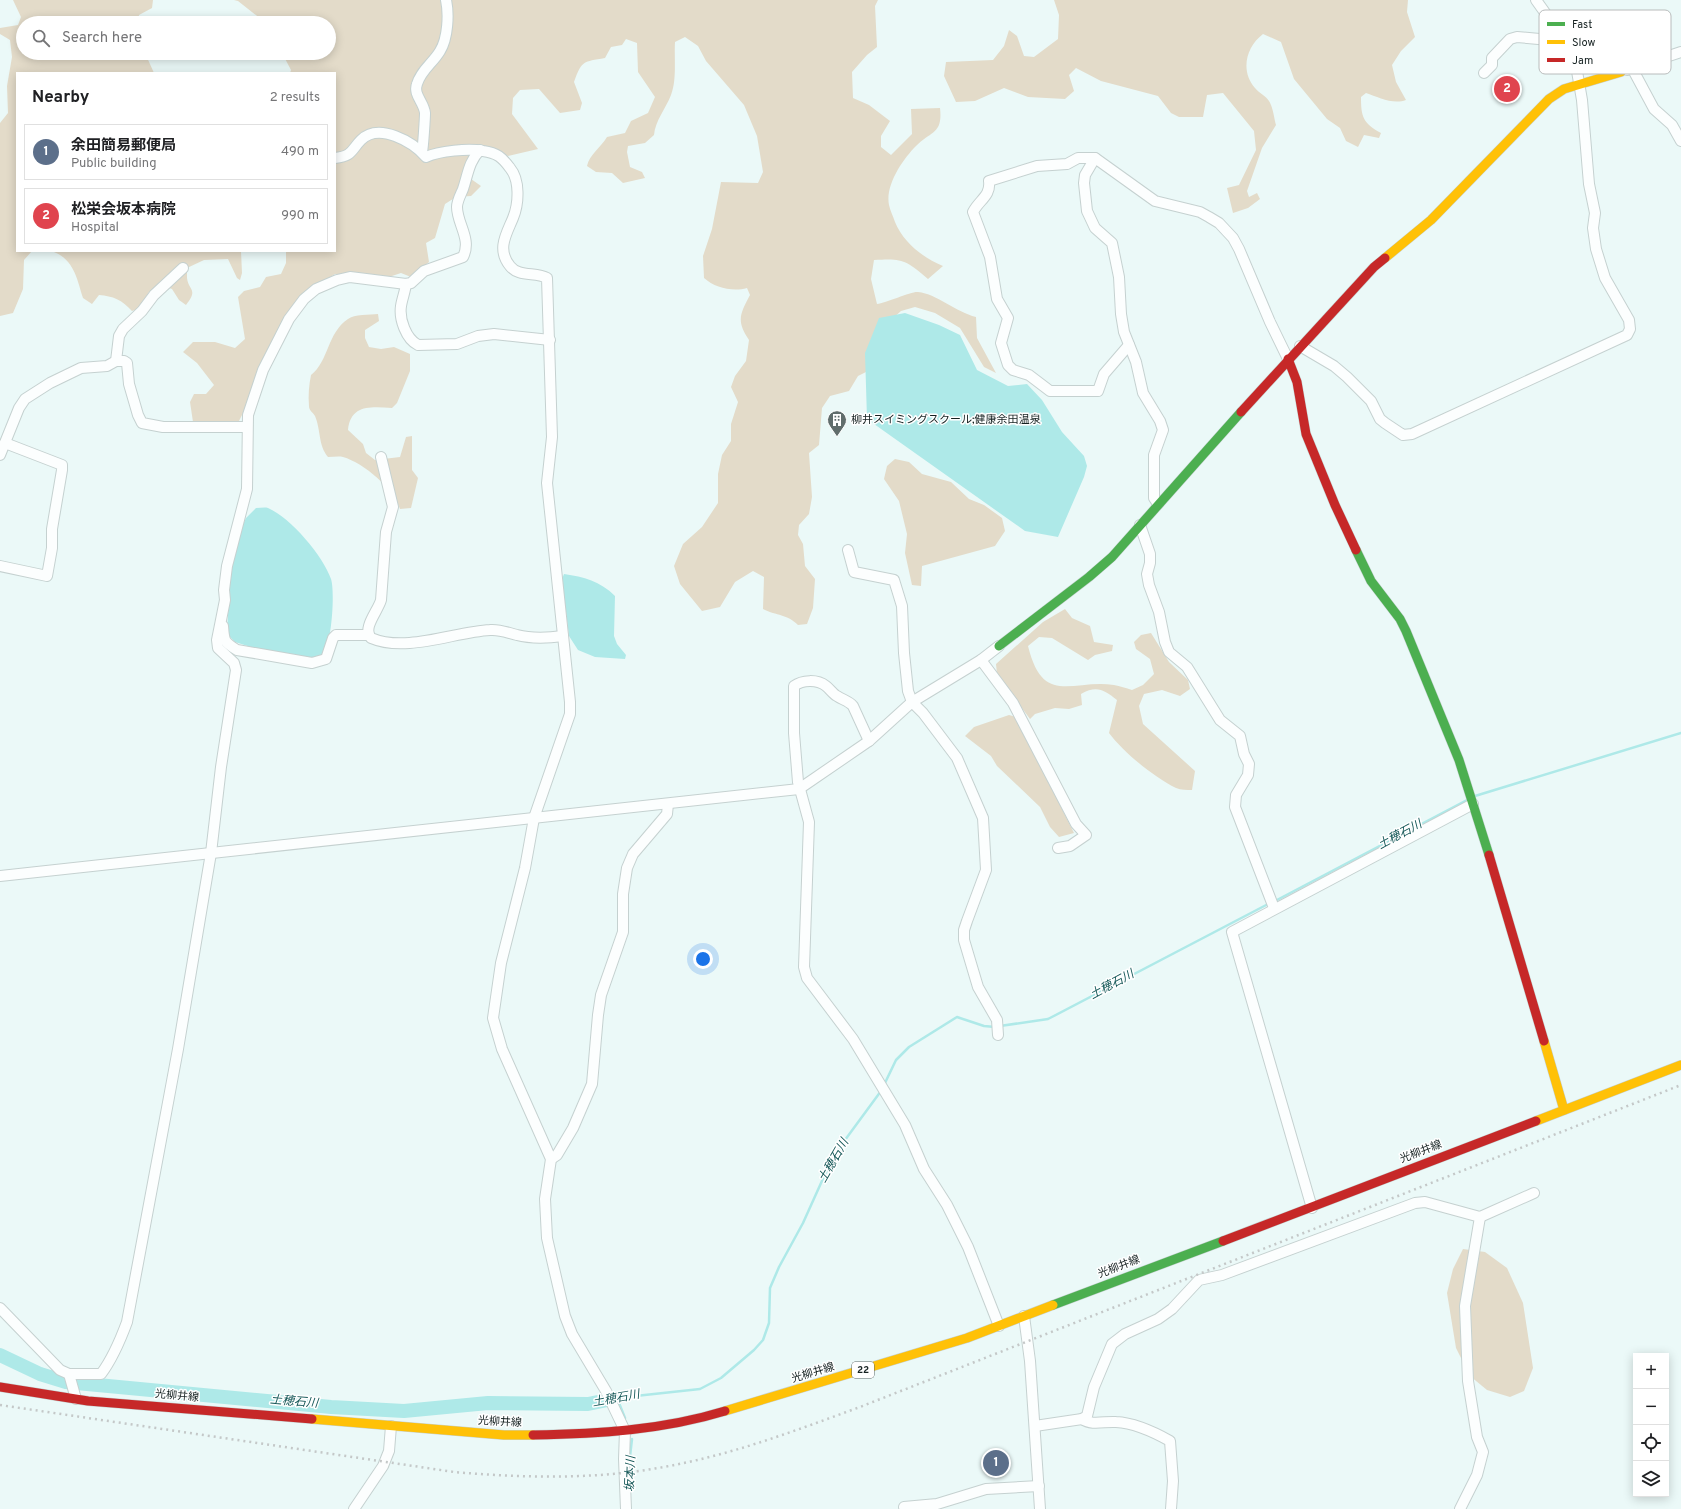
<!DOCTYPE html>
<html lang="en">
<head>
<meta charset="utf-8">
<style>
  body { margin:0; font-family:Overpass,"Noto Sans JP",sans-serif; background:#f6f6f6; color:#202124 }
  .controls { position:absolute; right:12px; bottom:12px; display:grid; overflow:hidden; border-radius:0px; box-shadow:0 2px 10px #0003 }
  .controls button { width:36px; height:36px; display:grid; place-items:center; padding:0; border:0; border-bottom:1px solid #e0e0e0; background:#fff; color:#202124; font:20px sans-serif }
  .you { position:absolute; left:703px; top:959px; width:14px; height:14px; margin:-10px; border:3px solid #fff; border-radius:50%; background:#1a73e8; box-shadow:0 0 0 6px #1a73e833 }
  .badge { display:grid; place-items:center; width:26px; height:26px; border-radius:50%; background:#0f766e; color:#fff; font-size:13px; font-weight:700 }
  .pin { position:absolute; translate:-50% -50%; border:2px solid #fff; box-shadow:0 1px 4px #0006 }
  .list { margin:0; padding:0; list-style:none }
  h2 { display:flex; justify-content:space-between; align-items:center; height:52px; margin:0; padding:0 16px; font-size:17px }
  h2 small { font-size:13px; font-weight:400; color:#757577 }
  .list li { display:grid; grid-template-columns:26px 1fr auto; gap:12px; align-items:center; box-sizing:border-box; height:56px; margin:0 8px 8px; padding:0 8px; border:1px solid #e0e0e0; border-radius:0px }
  .list b { display:block; font-size:15px; white-space:nowrap }
  .list p { margin:0; font-size:13px; white-space:nowrap; color:#757577 }
  .list em { font-size:13px; font-style:normal; color:#757577 }
  .icon { flex:none; width:22px; height:22px; fill:none; stroke:currentColor; stroke-width:2; stroke-linecap:round; stroke-linejoin:round }
  .map { position:relative; flex:none; width:1681px; height:1509px; overflow:hidden }
  .search { position:absolute; background:#fff; box-shadow:0 2px 10px #0003; left:16px; top:16px; width:320px; height:44px; display:flex; align-items:center; gap:10px; box-sizing:border-box; padding:0 14px; border-radius:22px; color:#757577; font-size:15px }
  .panel { position:absolute; background:#fff; box-shadow:0 2px 10px #0003; left:16px; top:72px; width:320px; height:180px; border-radius:0px }
  .map>svg:first-child { display:block }
  .green { fill:#e3dbc9 }
  .water { fill:#aee9e8 }
  .lines { fill:none; stroke-linecap:round; stroke-linejoin:round }
  .stream { stroke:#aee9e8; stroke-width:2.5 }
  .river { stroke:#aee9e8; stroke-width:14 }
  .street-casing { stroke:#c5d1d0; stroke-width:12 }
  .fast-casing { stroke:#c5d1d0; stroke-width:10 }
  .slow-casing { stroke:#c5d1d0; stroke-width:10 }
  .jam-casing { stroke:#c5d1d0; stroke-width:10 }
  .street { stroke:#fcfefe; stroke-width:10 }
  .fast { stroke:#4caf50; stroke-width:9 }
  .slow { stroke:#ffc107; stroke-width:9 }
  .jam { stroke:#c62828; stroke-width:9 }
  .rail { stroke:#c4c8c8; stroke-width:2.5; stroke-dasharray:2 4; stroke-linecap:butt }
  .labels { text-anchor:middle; dominant-baseline:central; stroke-width:3; stroke-linejoin:round; paint-order:stroke }
  .shield { fill:#fff; stroke:#5b6464; stroke-width:1 }
  .shield-label { font-size:10px; font-weight:bold; fill:#152121 }
  .poi-label { font-size:11px; fill:#152121; stroke:#fff; text-anchor:start }
  .street-label { font-size:11px; fill:#152121; stroke:#fff }
  .water-label { font-size:12px; font-style:italic; fill:#155858; stroke:#fff }
  .key { fill:#fff; stroke:#b9bcbc; stroke-width:1 }
  .key-label { font-size:11px; fill:#152121 }
</style>
</head>
<body>
<div class="map">
<svg width="1681" height="1509" viewBox="0 0 1681 1509">
  <rect width="100%" height="100%" fill="#ebf9f8"/>
  <g class="green">
    <path d="M 13,0 L 153,0 L 152,8 L 139,15 L 138,23 L 23,23 L 23,53 L 145,53 L 154,73 L 17,73 L 17,251 L 32,251 L 24,260 L 23,289 L 13,313 L 0,316 L 0,123 L 8,113 L 7,86 L 12,57 L 10,40 L 0,34 L 0,28 L 18,25 L 21,17 Z"/>
    <path d="M 234,0 L 878,0 L 875,6 L 877,47 L 867,55 L 852,72 L 853,98 L 869,105 L 890,121 L 881,136 L 881,147 L 891,155 L 912,134 L 911,109 L 940,108 C 943,134 931,131 916,146 C 903,159 885,185 889,205 C 890,210 893,216 895,222 C 903,242 923,258 943,266 L 928,279 C 906,260 903,258 874,260 L 871,279 L 877,304 C 886,303 912,291 918,292 C 937,294 956,312 976,317 L 977,338 L 996,373 L 984,367 L 960,328 L 935,313 L 915,307 L 901,311 L 882,328 L 874,368 L 858,376 L 849,391 L 830,396 L 822,408 L 819,445 L 809,453 L 812,497 L 809,514 L 799,525 L 798,535 L 803,544 L 805,566 L 815,579 L 813,608 L 807,624 L 798,625 C 787,614 777,616 763,609 L 764,577 L 753,571 L 735,582 L 720,607 L 702,611 L 680,584 L 674,566 L 683,544 L 702,527 L 718,503 L 718,474 L 722,455 L 731,441 L 731,424 L 738,402 L 731,387 L 735,376 L 746,361 L 749,340 C 736,321 740,314 750,295 L 747,288 C 733,292 715,288 704,278 L 703,256 L 712,229 L 721,182 L 758,183 L 763,172 L 757,136 L 744,105 L 706,61 L 698,46 L 685,37 L 675,42 C 674,58 677,79 671,95 C 666,108 655,121 654,135 L 645,143 L 628,146 L 627,152 L 630,167 L 642,172 L 645,178 L 623,183 L 612,173 L 596,172 L 587,166 C 589,155 601,147 607,137 L 625,133 L 631,121 L 648,113 L 655,97 L 638,72 L 637,43 L 626,39 L 622,45 L 611,47 L 605,58 C 583,62 582,60 574,82 L 582,103 L 580,110 L 560,113 L 539,89 L 520,90 L 513,98 L 512,114 L 538,149 L 508,156 L 483,145 L 473,155 L 471,179 L 481,186 L 471,196 L 456,197 L 445,204 L 435,238 L 426,243 L 429,262 L 411,277 L 401,273 L 386,278 L 354,274 L 335,274 L 302,295 L 238,423 L 193,422 L 190,402 L 194,394 L 206,394 L 214,385 L 197,363 L 183,352 L 193,342 L 215,342 L 235,348 L 245,339 L 238,297 L 244,291 L 260,287 L 266,277 L 281,274 L 286,263 L 286,251 L 335,251 L 335,73 L 290,73 L 291,70 L 282,53 L 329,53 L 329,23 L 266,23 L 238,1 Z"/>
    <path d="M 1054,0 L 1408,0 L 1407,12 L 1415,37 L 1401,51 L 1392,65 L 1396,82 L 1406,100 C 1393,105 1378,97 1366,93 L 1361,97 C 1361,117 1363,123 1381,133 L 1379,138 L 1364,135 L 1358,147 L 1346,141 L 1340,128 L 1327,119 L 1294,79 L 1281,42 L 1263,34 C 1246,47 1240,71 1255,88 C 1259,93 1266,96 1269,101 C 1273,107 1274,118 1276,125 L 1262,148 L 1247,191 L 1249,197 L 1257,193 L 1260,199 L 1248,208 L 1233,213 L 1227,188 L 1239,185 L 1256,150 L 1254,131 L 1223,93 L 1207,95 L 1203,117 L 1179,117 L 1171,113 L 1158,96 L 1101,81 L 1076,68 L 1069,75 L 1074,91 L 1065,99 L 1028,97 L 1004,88 L 975,101 L 956,102 L 944,76 L 946,62 L 993,60 L 1004,46 L 1009,30 L 1017,36 L 1024,56 L 1034,57 L 1058,39 L 1059,15 Z"/>
    <path d="M 51,251 L 241,251 L 242,273 L 240,280 L 237,278 L 228,259 L 204,260 L 187,268 C 187,271 187,275 187,278 C 188,290 199,289 186,305 L 179,300 L 172,289 L 161,285 L 149,292 L 138,309 L 132,311 C 122,300 113,296 99,295 L 92,304 L 83,298 C 77,279 74,258 51,251 Z"/>
    <path d="M 378,314 L 379,321 L 365,330 L 365,338 L 369,347 L 381,349 L 394,347 L 410,354 L 410,371 L 397,403 L 392,408 C 371,407 351,404 348,430 L 363,444 L 366,453 L 375,460 L 400,457 L 406,437 L 412,436 L 412,470 L 418,478 L 411,508 L 400,509 C 394,489 364,463 343,457 C 339,456 333,457 328,457 C 318,445 321,430 315,416 C 313,412 309,411 309,406 C 308,395 309,385 311,375 C 329,361 327,333 348,319 C 354,314 370,315 378,314 Z"/>
    <path d="M 895,459 L 909,462 L 922,474 L 951,482 L 969,499 L 984,505 L 1002,518 L 1005,531 L 995,546 L 922,566 L 921,586 L 912,585 L 905,553 L 907,534 L 899,501 L 884,479 L 887,466 Z"/>
    <path d="M 1065,609 L 1072,618 L 1090,626 L 1094,642 L 1113,645 L 1112,651 L 1095,655 L 1088,660 L 1052,638 L 1039,637 L 1028,646 C 1043,707 1072,679 1114,685 C 1120,686 1126,688 1132,690 L 1143,685 L 1154,674 L 1150,659 L 1136,649 L 1134,642 L 1141,635 L 1151,633 L 1169,662 L 1188,680 L 1190,689 L 1180,696 L 1162,690 L 1144,694 L 1139,706 L 1143,724 L 1195,771 L 1192,790 C 1187,790 1181,790 1176,788 C 1154,777 1124,753 1109,733 L 1117,700 C 1104,690 1097,685 1081,694 L 1082,705 L 1069,709 L 1055,708 L 1035,714 L 1030,719 L 997,674 L 996,664 L 1043,622 Z"/>
    <path d="M 1009,715 L 1016,717 L 1074,833 L 1059,837 L 1050,827 L 1040,807 L 997,766 L 991,756 L 965,736 L 974,727 Z"/>
    <path d="M 1463,1249 L 1485,1252 L 1507,1268 L 1523,1303 L 1533,1368 L 1524,1391 L 1510,1397 L 1487,1390 L 1470,1376 L 1456,1348 L 1447,1293 L 1453,1269 Z"/>
  </g>
  <g class="water">
    <path d="M 905,313 L 939,325 L 960,335 L 977,370 L 1008,386 L 1027,384 L 1042,400 L 1062,432 L 1084,456 L 1087,466 L 1084,477 L 1058,537 L 1025,531 L 867,419 L 865,353 L 879,318 Z"/>
    <path d="M 256,508 C 260,508 265,507 268,508 C 291,518 323,556 331,579 C 335,591 332,644 323,654 C 321,656 317,657 315,658 L 254,648 L 235,642 L 227,634 L 230,576 L 241,528 L 246,518 Z"/>
    <path d="M 564,574 C 584,577 600,581 615,596 L 614,636 L 617,644 L 626,655 L 625,659 L 595,657 L 578,650 L 569,636 L 562,579 Z"/>
  </g>
  <g class="lines">
    <g class="stream">
      <path d="M 1475,796 L 1681,733"/>
      <path d="M 1275,901 L 1467,800"/>
      <path d="M 1000,1026 L 1048,1019 L 1270,903"/>
      <path d="M 884,1085 L 896,1060 L 909,1047 L 957,1017 L 984,1026 L 995,1027"/>
      <path d="M 625,1418 L 617,1398 L 700,1389 L 721,1378 L 754,1350 L 763,1340 L 769,1323 L 770,1288 L 779,1267 L 803,1223 L 826,1172 L 845,1140 L 881,1091"/>
      <path d="M 629,1465 L 632,1439"/>
    </g>
    <path class="river" d="M 0,1355 L 40,1374 L 66,1382 L 331,1407 L 404,1411 L 488,1403 L 588,1404 L 617,1398"/>
    <defs>
      <g id="street">
        <path d="M 1536,0 L 1561,35 L 1561,41"/>
        <path d="M 1632,68 L 1654,109 L 1672,125 L 1681,141"/>
        <path d="M 1627,70 L 1681,52"/>
        <path d="M 422,152 C 423,149 425,118 425,113 C 424,102 413,95 417,84 C 421,70 433,63 440,51 C 448,38 449,14 446,0"/>
        <path d="M 335,158 C 353,156 351,150 361,140 C 379,122 413,142 426,157 C 439,151 469,148 483,151 C 497,153 502,157 510,168 C 520,180 519,203 513,218 C 507,233 496,249 510,266 C 518,277 536,272 547,278 L 552,437 L 547,483 L 570,702 L 570,714 L 534,818 L 525,868 L 501,963 L 493,1018 L 502,1049 L 551,1159 L 545,1199 L 547,1238 L 565,1316 L 572,1334 L 606,1391 L 625,1431 L 624,1459 L 626,1509"/>
        <path d="M 1095,158 L 1085,175 L 1084,183 L 1087,211 L 1095,228 L 1112,243 L 1119,277 L 1121,314 L 1124,332 L 1136,362 L 1143,393 L 1160,421 L 1163,430 L 1154,455 L 1154,498 L 1158,504"/>
        <path d="M 406,284 C 405,292 402,299 401,306 C 399,319 406,339 418,345 L 457,344 L 478,336 L 494,334 L 550,340"/>
        <path d="M 1129,345 L 1104,374 L 1098,391 L 1050,391 L 1029,375 L 1013,370 L 1008,365 L 1001,343 L 1008,318 L 997,299 L 990,257 L 973,212 C 979,200 991,196 989,181 L 1037,166 L 1067,164 L 1078,158 L 1095,158 L 1155,201 L 1200,212 L 1209,217 L 1219,223 L 1233,238 L 1239,249 L 1270,322 L 1288,359"/>
        <path d="M 1300,346 L 1334,366 L 1347,377 L 1371,401 L 1380,419 L 1385,423 L 1403,435 L 1412,434 L 1627,335 L 1630,329 L 1629,320 L 1605,278 L 1596,249 L 1593,228 L 1595,213 L 1589,184 L 1582,100 L 1574,54 L 1567,43 L 1561,41 L 1517,37 L 1510,39 L 1492,58 L 1492,65 L 1484,73"/>
        <path d="M 116,361 L 119,336 L 123,329 L 142,311 L 154,295 L 183,268"/>
        <path d="M 0,455 L 19,408 L 25,399 L 50,383 L 81,368 L 107,366 L 116,361 L 124,361 L 127,363 L 129,384 L 138,415 L 142,423 L 163,427 L 247,427"/>
        <path d="M 381,457 L 393,507 L 386,532 L 381,600 C 378,611 362,628 371,638 C 406,653 454,632 490,630 C 500,629 508,633 517,635 C 532,639 548,638 563,636"/>
        <path d="M 1140,525 L 1150,554 L 1150,563 L 1147,574 L 1149,585 L 1159,612 L 1165,642 L 1169,652 L 1187,667 L 1220,720 L 1240,736 L 1244,754 L 1249,764 L 1248,775 L 1236,795 L 1235,807 L 1274,908"/>
        <path d="M 848,550 L 854,572 L 894,580 L 902,606 L 904,653 L 908,691 L 912,702 L 923,713 L 957,758 L 983,818 L 986,870 L 967,921 L 964,930 L 964,940 L 978,987 L 997,1020 L 998,1035"/>
        <path d="M 0,566 L 47,576 L 52,548 L 52,529 L 62,470 L 62,465 L 5,443"/>
        <path d="M 223,626 C 224,641 224,642 237,650 L 312,663 L 326,659 L 333,638 L 336,635 L 369,635"/>
        <path d="M 981,660 L 1013,703 L 1076,824 L 1086,835 L 1070,846 L 1058,848"/>
        <path d="M 869,741 L 853,706 C 849,701 843,700 837,696 C 833,694 830,689 826,686 C 817,679 802,680 794,686 L 794,733 L 798,782 L 809,822 L 804,967 L 807,978 L 853,1039 L 905,1125 L 924,1169 L 947,1205 L 968,1247 L 999,1326"/>
        <path d="M 0,876 L 799,789 L 869,741 L 912,702 L 981,660 L 999,646"/>
        <path d="M 551,1159 L 557,1155 L 573,1128 L 592,1084 L 598,1015 L 601,995 L 623,932 L 623,894 L 627,868 L 633,854 L 667,814 L 668,804"/>
        <path d="M 1312,1208 L 1232,932 L 1473,804"/>
        <path d="M 0,1308 L 60,1370 L 69,1374 L 101,1374 C 113,1358 120,1341 127,1322 L 178,1049 L 211,853 L 221,767 L 236,670 L 234,663 L 218,648 L 217,640 L 225,600 L 224,590 L 227,566 L 247,489 L 248,415 L 263,370 L 289,319 L 304,299 L 316,289 L 337,280 L 350,277 L 406,284 L 411,283 L 424,271 L 463,257 C 472,239 457,224 457,207 C 457,201 461,194 463,189 C 468,174 469,161 480,150"/>
        <path d="M 1024,1316 L 1030,1361 L 1040,1509"/>
        <path d="M 69,1374 L 76,1399"/>
        <path d="M 1082,1419 C 1092,1426 1105,1421 1116,1422 C 1135,1423 1154,1432 1170,1441 L 1173,1481 L 1171,1509"/>
        <path d="M 1035,1426 L 1082,1419 L 1087,1416 L 1094,1387 L 1112,1344 L 1125,1334 L 1158,1319 L 1172,1309 L 1199,1280 L 1222,1275 L 1415,1203 L 1425,1202 L 1480,1217 L 1534,1193"/>
        <path d="M 904,1507 L 937,1504 L 986,1489 L 1039,1486"/>
        <path d="M 354,1509 L 383,1466 L 389,1451 L 391,1426"/>
        <path d="M 1460,1509 L 1477,1475 L 1483,1452 L 1477,1437 L 1468,1381 L 1465,1306 L 1480,1217"/>
      </g>
      <g id="fast">
        <path d="M 1356,550 L 1371,581 L 1400,619 L 1406,631 L 1459,760 L 1489,855"/>
        <path d="M 999,646 L 1089,577 L 1112,557 L 1241,412"/>
        <path d="M 1053,1305 L 1223,1241"/>
      </g>
      <g id="slow">
        <path d="M 1385,258 L 1431,220 L 1549,99 L 1564,89 L 1621,72"/>
        <path d="M 1544,1041 L 1564,1110"/>
        <path d="M 1536,1121 L 1681,1065"/>
        <path d="M 725,1411 L 967,1338 L 1053,1305"/>
        <path d="M 312,1419 L 504,1435 L 533,1435"/>
      </g>
      <g id="jam">
        <path d="M 1288,359 L 1297,382 L 1306,434 L 1335,505 L 1356,550"/>
        <path d="M 1241,412 L 1374,267 L 1385,258"/>
        <path d="M 1489,855 L 1544,1041"/>
        <path d="M 1223,1241 L 1536,1121"/>
        <path d="M 0,1387 L 88,1401 L 312,1419"/>
        <path d="M 533,1435 C 598,1434 663,1430 725,1411"/>
      </g>
    </defs>
    <use href="#street" class="street-casing"/>
    <use href="#fast" class="fast-casing"/>
    <use href="#slow" class="slow-casing"/>
    <use href="#jam" class="jam-casing"/>
    <use href="#street" class="street"/>
    <use href="#fast" class="fast"/>
    <use href="#slow" class="slow"/>
    <use href="#jam" class="jam"/>
    <path class="rail" d="M 0,1405 L 454,1472 C 525,1478 598,1480 669,1466 C 734,1454 797,1430 860,1407 L 1681,1085"/>
  </g>
  <defs>
    <symbol id="building-pin" viewBox="-11 -11 22 30"><path d="M0 17L-7.5 6A9.5 9.5 0 1 1 7.5 6Z" fill="#606d6c" stroke="#fff"/><path d="M-4-6H4V6H1V3H-1V6H-4ZM-2.5-4.3h1.7v1.8h-1.7ZM.8-4.3h1.7v1.8H.8ZM-2.5-1h1.7V.8h-1.7ZM.8-1h1.7V.8H.8Z" fill="#fff"/></symbol>
  </defs>
  <g fill-rule="evenodd">
    <use href="#building-pin" x="826" y="409" width="22" height="30"/>
  </g>
  <g class="labels">
    <rect class="shield" x="852" y="1362" width="22" height="16" rx="3"/>
    <g class="shield-label">
      <text x="863" y="1370">22</text>
    </g>
    <g class="poi-label">
      <text x="851" y="420">柳井スイミングスクール;健康余田温泉</text>
    </g>
    <g class="street-label">
      <text transform="translate(1421 1152) rotate(-21)">光柳井線</text>
      <text transform="translate(1119 1267) rotate(-21)">光柳井線</text>
      <text transform="translate(813 1373) rotate(-17)">光柳井線</text>
      <text transform="translate(177 1396) rotate(5)">光柳井線</text>
      <text transform="translate(500 1422) rotate(3)">光柳井線</text>
    </g>
    <g class="water-label">
      <text transform="translate(1400 835) rotate(-28)">土穂石川</text>
      <text transform="translate(1112 985) rotate(-28)">土穂石川</text>
      <text transform="translate(834 1161) rotate(-60)">土穂石川</text>
      <text transform="translate(616 1399) rotate(-10)">土穂石川</text>
      <text transform="translate(294 1402) rotate(5)">土穂石川</text>
      <text transform="translate(631 1474) rotate(-88)">坂本川</text>
    </g>
  </g>
  <rect x="1539" y="10" width="132" height="64" rx="6" class="key"/>
  <rect x="1547" y="22" width="18" height="4" fill="#4caf50"/>
  <rect x="1547" y="40" width="18" height="4" fill="#ffc107"/>
  <rect x="1547" y="58" width="18" height="4" fill="#c62828"/>
  <g class="key-label">
    <text x="1572" y="28">Fast</text>
    <text x="1572" y="46">Slow</text>
    <text x="1572" y="64">Jam</text>
  </g>
</svg>
<div class="controls">
<button>+</button>
<button>−</button>
<button><svg class="icon" aria-label="locate" viewBox="0 0 24 24"><circle cx="12" cy="12" r="6"/><path d="M12 2v4M12 18v4M2 12h4M18 12h4"/></svg></button>
<button><svg class="icon" aria-label="layers" viewBox="0 0 24 24"><path d="M12 4l9 5-9 5-9-5zM3 14l9 5 9-5"/></svg></button>
</div>
<div class="you"></div>
<div class="pin badge" style="left:996px;top:1463px;background:#5c6f8a">1</div>
<div class="pin badge" style="left:1507px;top:89px;background:#e0444e">2</div>
<div class="search"><svg class="icon" aria-label="search" viewBox="0 0 24 24"><circle cx="10" cy="10" r="6"/><path d="M15 15l6 6"/></svg>Search here</div>
<section class="panel">
<h2>Nearby<small>2 results</small></h2>
<ul class="list">
<li><span class="badge" style="background:#5c6f8a">1</span><div><b>余田簡易郵便局</b><p>Public building</p></div><em>490 m</em></li>
<li><span class="badge" style="background:#e0444e">2</span><div><b>松栄会坂本病院</b><p>Hospital</p></div><em>990 m</em></li>
</ul>
</section>
</div>
</body>
</html>
